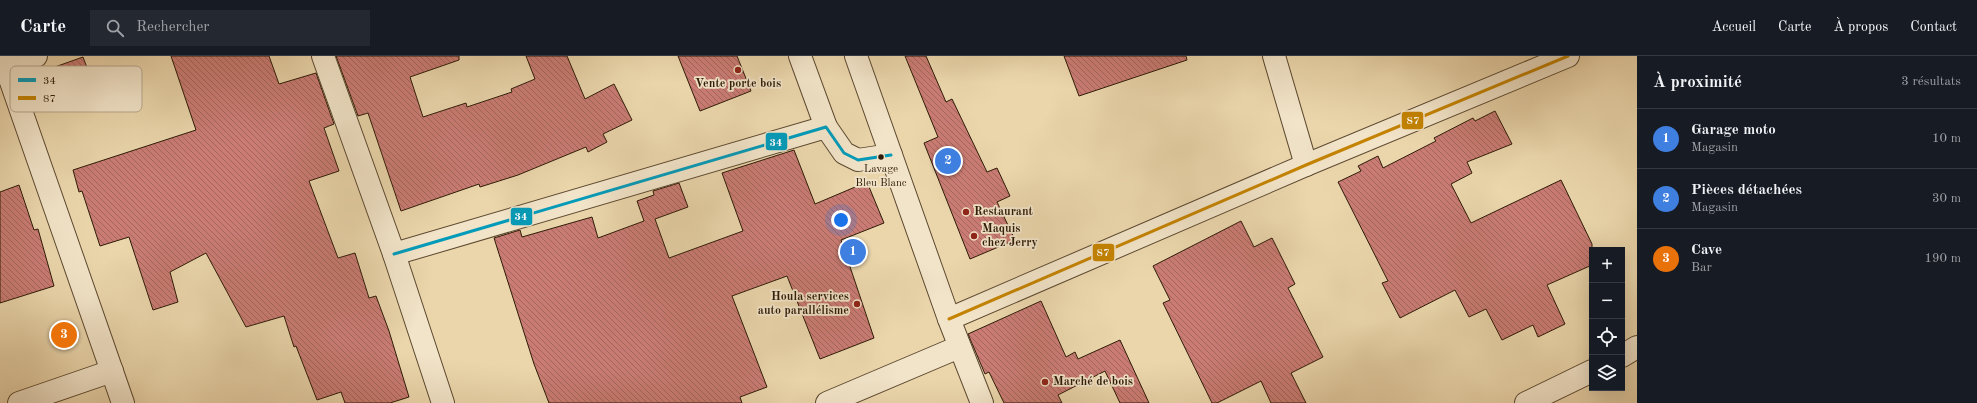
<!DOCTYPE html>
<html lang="fr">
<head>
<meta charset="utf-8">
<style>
  body { margin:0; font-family:"Old Standard TT",serif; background:#242831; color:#f1f3f6 }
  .controls { position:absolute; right:12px; bottom:12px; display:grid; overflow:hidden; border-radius:0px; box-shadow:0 4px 16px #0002 }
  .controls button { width:36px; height:36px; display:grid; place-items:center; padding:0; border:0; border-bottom:1px solid #363941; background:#171b24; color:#f1f3f6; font:20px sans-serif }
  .you { position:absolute; left:841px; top:164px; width:14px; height:14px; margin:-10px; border:3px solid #fff; border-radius:50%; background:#1a73e8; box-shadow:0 0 0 6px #1a73e833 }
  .badge { display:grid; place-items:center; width:26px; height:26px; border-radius:50%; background:#c59692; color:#fff; font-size:13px; font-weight:700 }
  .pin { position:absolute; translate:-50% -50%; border:2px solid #fff; box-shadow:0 1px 4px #0006 }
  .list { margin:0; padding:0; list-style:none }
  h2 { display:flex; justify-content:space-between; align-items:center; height:52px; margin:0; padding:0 16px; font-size:17px }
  h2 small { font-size:13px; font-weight:400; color:#9ea1a6 }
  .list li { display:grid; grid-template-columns:26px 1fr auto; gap:12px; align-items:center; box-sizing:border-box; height:60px; padding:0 16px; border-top:1px solid #363941 }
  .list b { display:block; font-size:15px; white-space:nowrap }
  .list p { margin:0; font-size:13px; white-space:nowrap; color:#9ea1a6 }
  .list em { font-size:13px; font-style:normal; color:#9ea1a6 }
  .icon { flex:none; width:22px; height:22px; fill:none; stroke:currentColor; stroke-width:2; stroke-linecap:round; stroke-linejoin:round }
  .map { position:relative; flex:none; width:1637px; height:347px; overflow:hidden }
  header { display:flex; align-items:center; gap:24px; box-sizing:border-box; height:56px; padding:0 20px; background:#171b24; border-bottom:1px solid #363941 }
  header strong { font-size:19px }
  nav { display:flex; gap:22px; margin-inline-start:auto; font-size:14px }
  .search { width:280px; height:36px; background:#242831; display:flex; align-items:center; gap:10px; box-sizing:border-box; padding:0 14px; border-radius:0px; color:#9ea1a6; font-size:15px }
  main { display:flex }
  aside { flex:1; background:#171b24 }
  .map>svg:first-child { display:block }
  .building { fill:url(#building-back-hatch); stroke:#2d1a07 }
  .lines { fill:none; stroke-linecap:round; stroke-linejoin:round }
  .minor-casing { stroke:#5c4930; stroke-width:24 }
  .tertiary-casing { stroke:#5c4930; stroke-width:24 }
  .minor { stroke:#f2e4c9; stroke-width:22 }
  .tertiary { stroke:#f2e4c9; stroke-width:22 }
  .bus-1-casing { stroke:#f2e4c9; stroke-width:6 }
  .bus-2-casing { stroke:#f2e4c9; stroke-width:6 }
  .bus-1 { stroke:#049bba; stroke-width:3 }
  .bus-2 { stroke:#c48302; stroke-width:3 }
  .poi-dot { fill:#8f2418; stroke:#f2e4c9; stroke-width:1.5 }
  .bus-dot { fill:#2d1a07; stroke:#f2e4c9; stroke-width:1.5 }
  .labels { text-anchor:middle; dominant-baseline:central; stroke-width:3.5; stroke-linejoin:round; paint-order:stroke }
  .bus-label { font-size:11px; fill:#2d1a07; stroke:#f2e4c9 }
  .poi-label { font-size:12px; font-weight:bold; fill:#2d1a07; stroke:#f2e4c9; text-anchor:start }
  .key { fill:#f2e4c9; stroke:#b7a78f; stroke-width:1 }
  .key-label { font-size:11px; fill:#2d1a07 }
  .line-badge { stroke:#f2e4c9; stroke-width:1.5 }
  .badge-label { font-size:11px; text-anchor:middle; font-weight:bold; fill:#fff }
</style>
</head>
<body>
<header>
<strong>Carte</strong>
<div class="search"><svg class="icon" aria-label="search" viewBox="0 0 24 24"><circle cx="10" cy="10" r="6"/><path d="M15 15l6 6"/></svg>Rechercher</div>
<nav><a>Accueil</a><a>Carte</a><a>À propos</a><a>Contact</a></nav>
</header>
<main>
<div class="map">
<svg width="1637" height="347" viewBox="0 0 1637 347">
  <defs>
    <pattern id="building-back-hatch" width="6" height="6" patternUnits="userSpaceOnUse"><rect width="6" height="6" fill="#ca7c74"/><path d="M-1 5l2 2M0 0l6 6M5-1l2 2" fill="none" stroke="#a4655d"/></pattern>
  </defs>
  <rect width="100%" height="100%" fill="#ebd6ac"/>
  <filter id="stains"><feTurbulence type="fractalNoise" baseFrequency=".005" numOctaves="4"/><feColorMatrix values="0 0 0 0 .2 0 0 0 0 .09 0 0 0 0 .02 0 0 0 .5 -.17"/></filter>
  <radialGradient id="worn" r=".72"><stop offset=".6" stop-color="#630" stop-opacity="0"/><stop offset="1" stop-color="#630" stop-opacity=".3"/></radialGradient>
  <g class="building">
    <path d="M 171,0 L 269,0 L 279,28 L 316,17 L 334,68 L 324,72 L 339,115 L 309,125 L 338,202 L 355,197 L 369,242 L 376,240 L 389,275 L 409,341 L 390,347 L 345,347 L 341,336 L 317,344 L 296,290 L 294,291 L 284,260 L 246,271 L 206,197 L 170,216 L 178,246 L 153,254 L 129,181 L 100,190 L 82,135 L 79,136 L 73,114 L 196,74 Z"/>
    <path d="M 336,0 L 459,0 L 459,4 L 410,21 L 423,61 L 466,47 L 467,51 L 512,36 L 511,33 L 535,23 L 526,0 L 567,0 L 585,43 L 614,28 L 632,64 L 603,78 L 607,86 L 588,96 L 586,91 L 518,119 L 480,131 L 479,128 L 401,155 L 368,57 L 358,60 Z"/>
    <path d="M 678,0 L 737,0 L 751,35 L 700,55 Z"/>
    <path d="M 905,0 L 926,0 L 946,46 L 952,43 L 987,116 L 997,112 L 1010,140 L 997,146 L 1015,184 L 970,203 L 924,87 L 938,81 Z"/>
    <path d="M 1064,0 L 1186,0 L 1187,4 L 1079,40 Z"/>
    <path d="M 83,1 L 92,25 L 45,50 L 35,18 Z"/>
    <path d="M 1495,55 L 1512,88 L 1467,106 L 1472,117 L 1451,128 L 1471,167 L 1561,124 L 1592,188 L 1592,209 L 1547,229 L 1565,268 L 1538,281 L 1533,269 L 1502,284 L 1486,253 L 1469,261 L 1455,234 L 1400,262 L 1382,227 L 1388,225 L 1338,126 L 1361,115 L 1358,110 L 1378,100 L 1383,112 L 1436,85 L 1434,82 L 1473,62 L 1475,65 Z"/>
    <path d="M 794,94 L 815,148 L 867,126 L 884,167 L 841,184 L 874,282 L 820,303 L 787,220 L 732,240 L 767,331 L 740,341 L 742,347 L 549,347 L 534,308 L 494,182 L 520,174 L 522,181 L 592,161 L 598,182 L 644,165 L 637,145 L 654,139 L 653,135 L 679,127 L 688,151 L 655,163 L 669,202 L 743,175 L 722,117 Z"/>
    <path d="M 19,129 L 34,174 L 38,173 L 54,230 L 0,247 L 0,136 Z"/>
    <path d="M 1241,165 L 1254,191 L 1272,182 L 1295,228 L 1288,232 L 1323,301 L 1291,317 L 1306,347 L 1271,347 L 1261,325 L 1217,347 L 1212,347 L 1163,247 L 1170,244 L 1153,210 Z"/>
    <path d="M 1041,245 L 1066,301 L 1075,296 L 1078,303 L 1120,284 L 1149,347 L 1120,347 L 1105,315 L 1058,339 L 1062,347 L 1004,347 L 989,316 L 985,318 L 968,278 Z"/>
  </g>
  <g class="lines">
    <defs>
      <g id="minor">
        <path d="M 2,0 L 123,347"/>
        <path d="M 323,0 L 394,198 L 443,347"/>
        <path d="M 800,0 L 826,71"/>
        <path d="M 1274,0 L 1306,109"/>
        <path d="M 5,10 L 36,0"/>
        <path d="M 394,198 L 826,71 L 844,97 L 858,104 L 891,99"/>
        <path d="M 949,263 L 1306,109 L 1568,0"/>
        <path d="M 1622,300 L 1637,291"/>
        <path d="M 19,347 L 112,315"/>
        <path d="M 827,347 L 959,291"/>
        <path d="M 1526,347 L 1592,315"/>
      </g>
      <path id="tertiary" d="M 856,0 L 949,263 L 982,347"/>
    </defs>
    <use href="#minor" class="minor-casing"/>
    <use href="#tertiary" class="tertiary-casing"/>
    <use href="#minor" class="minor"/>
    <use href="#tertiary" class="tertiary"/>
    <defs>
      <path id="bus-1" d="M 394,198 L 826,71 L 844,97 L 858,104 L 891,99"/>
      <path id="bus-2" d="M 949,263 L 1306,109 L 1568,0"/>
    </defs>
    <use href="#bus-1" class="bus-1-casing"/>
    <use href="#bus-2" class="bus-2-casing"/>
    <use href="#bus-1" class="bus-1"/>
    <use href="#bus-2" class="bus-2"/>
  </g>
  <g class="poi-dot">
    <circle cx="738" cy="14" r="4"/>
    <circle cx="966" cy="156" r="4"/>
    <circle cx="974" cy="180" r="4"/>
    <circle cx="857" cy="248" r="4"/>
    <circle cx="1045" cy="326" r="4"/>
  </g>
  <circle class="bus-dot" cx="881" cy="101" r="3.5"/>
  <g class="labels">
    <g class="bus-label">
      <text x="881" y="113">Lavage<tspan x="881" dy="14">Bleu Blanc</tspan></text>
    </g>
    <g class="poi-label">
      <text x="738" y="28" text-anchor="middle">Vente porte bois</text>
      <text x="974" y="156">Restaurant</text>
      <text x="982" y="173">Maquis<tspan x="982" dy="14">chez Jerry</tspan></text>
      <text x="849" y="241" text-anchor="end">Houla services<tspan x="849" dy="14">auto parallélisme</tspan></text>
      <text x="1053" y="326">Marché de bois</text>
    </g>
  </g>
  <rect x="10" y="10" width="132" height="46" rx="6" class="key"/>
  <rect x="18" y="22" width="18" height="4" fill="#049bba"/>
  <rect x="18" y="40" width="18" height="4" fill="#c48302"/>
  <g class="key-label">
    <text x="43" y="28">34</text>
    <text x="43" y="46">87</text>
  </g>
  <g class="line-badge">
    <rect x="1401" y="55" width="23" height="19" rx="4" fill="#c48302"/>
    <rect x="765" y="76" width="23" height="19" rx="4" fill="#049bba"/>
    <rect x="510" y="151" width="23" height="19" rx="4" fill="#049bba"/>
    <rect x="1092" y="187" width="23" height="19" rx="4" fill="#c48302"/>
  </g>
  <g class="badge-label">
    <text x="1413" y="68">87</text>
    <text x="776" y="90">34</text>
    <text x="521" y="164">34</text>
    <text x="1103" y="200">87</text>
  </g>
  <rect width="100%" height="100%" filter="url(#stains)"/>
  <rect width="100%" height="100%" fill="url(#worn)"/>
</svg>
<div class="controls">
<button>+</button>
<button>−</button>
<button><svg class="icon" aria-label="locate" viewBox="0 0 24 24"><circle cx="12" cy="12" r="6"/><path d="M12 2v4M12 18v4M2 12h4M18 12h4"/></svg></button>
<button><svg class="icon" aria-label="layers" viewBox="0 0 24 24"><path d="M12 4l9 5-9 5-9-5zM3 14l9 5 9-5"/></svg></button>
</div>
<div class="you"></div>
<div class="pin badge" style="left:853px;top:196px;background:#3f7fe0">1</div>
<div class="pin badge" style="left:948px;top:105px;background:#3f7fe0">2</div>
<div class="pin badge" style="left:64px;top:279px;background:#e8710a">3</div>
</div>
<aside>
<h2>À proximité<small>3 résultats</small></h2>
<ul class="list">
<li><span class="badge" style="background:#3f7fe0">1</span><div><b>Garage moto</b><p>Magasin</p></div><em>10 m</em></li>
<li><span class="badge" style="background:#3f7fe0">2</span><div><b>Pièces détachées</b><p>Magasin</p></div><em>30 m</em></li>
<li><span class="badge" style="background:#e8710a">3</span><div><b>Cave</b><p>Bar</p></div><em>190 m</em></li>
</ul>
</aside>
</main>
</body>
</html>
